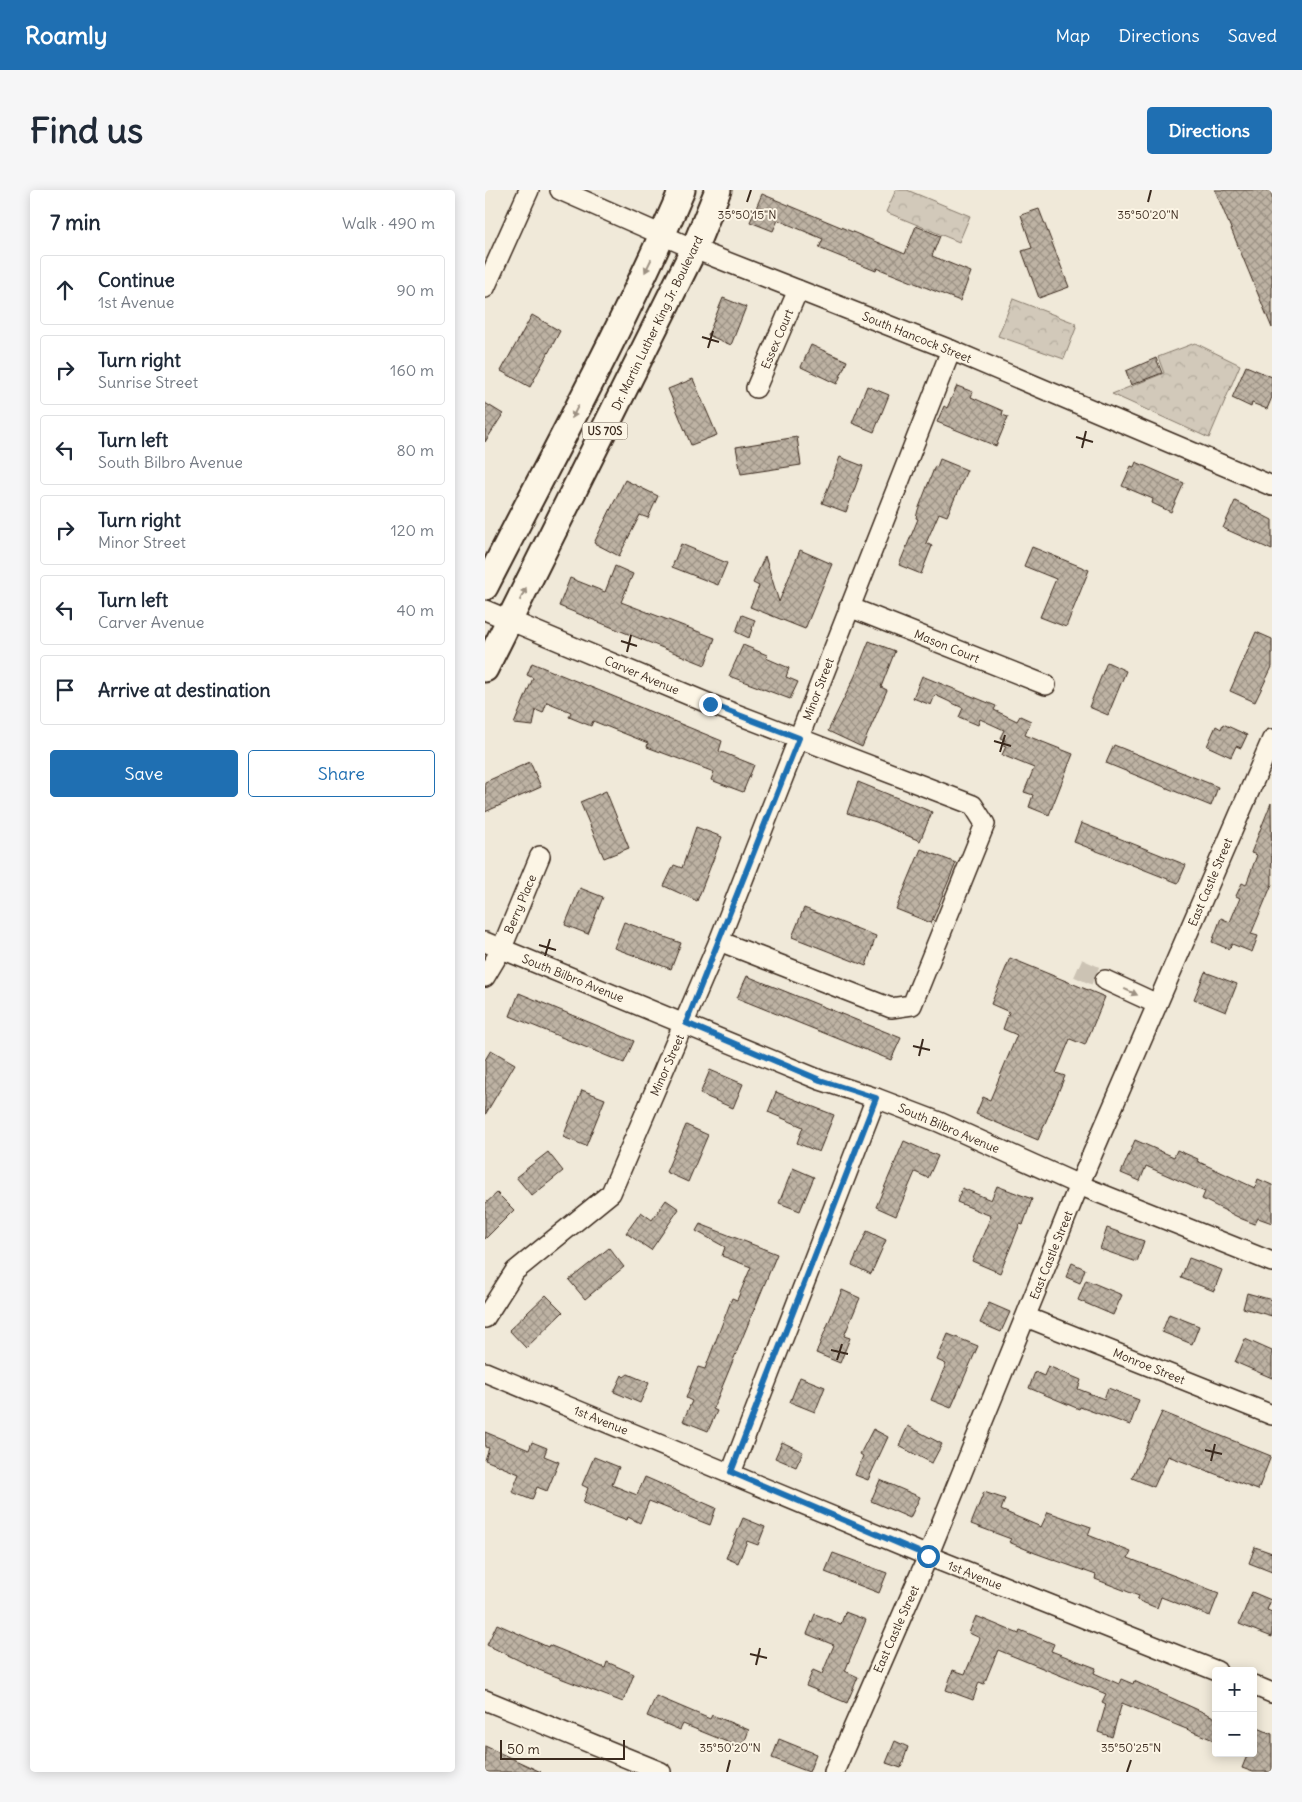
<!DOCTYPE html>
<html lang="en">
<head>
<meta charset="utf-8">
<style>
  body { margin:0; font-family:Delius,sans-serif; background:#f6f6f7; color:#1f2937 }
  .controls { position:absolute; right:15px; bottom:15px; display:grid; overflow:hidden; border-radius:5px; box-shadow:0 2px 12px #0003 }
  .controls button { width:45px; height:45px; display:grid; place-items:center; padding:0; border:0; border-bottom:1px solid #e0e1e3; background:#fff; color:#1f2937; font:25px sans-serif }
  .scale { position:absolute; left:15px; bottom:12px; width:125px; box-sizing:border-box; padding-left:5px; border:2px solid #3b2a1e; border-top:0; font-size:14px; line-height:18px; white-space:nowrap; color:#3b2a1e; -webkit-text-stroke:4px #fcf5e5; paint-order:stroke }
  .stop { position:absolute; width:15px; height:15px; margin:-11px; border:4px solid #1f6fb2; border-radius:50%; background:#fff }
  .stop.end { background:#1f6fb2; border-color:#fff; box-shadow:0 1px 5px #0008 }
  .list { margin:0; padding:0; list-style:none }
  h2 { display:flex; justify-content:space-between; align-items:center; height:65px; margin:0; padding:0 20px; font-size:21px }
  h2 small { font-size:16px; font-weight:400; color:#747a83 }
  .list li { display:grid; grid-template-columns:32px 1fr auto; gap:15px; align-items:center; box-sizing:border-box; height:70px; margin:0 10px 10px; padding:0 10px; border:1px solid #e0e1e3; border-radius:5px }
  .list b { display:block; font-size:19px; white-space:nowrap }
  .list p { margin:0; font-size:16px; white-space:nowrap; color:#747a83 }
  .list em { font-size:16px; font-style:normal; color:#747a83 }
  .actions { display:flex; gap:10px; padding:15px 20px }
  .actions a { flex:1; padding:11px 0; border:1px solid #1f6fb2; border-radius:5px; text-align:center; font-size:18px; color:#1f6fb2 }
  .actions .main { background:#1f6fb2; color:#fff }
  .icon { flex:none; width:28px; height:28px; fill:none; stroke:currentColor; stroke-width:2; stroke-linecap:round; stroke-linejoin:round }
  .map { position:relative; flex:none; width:787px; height:1582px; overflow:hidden; border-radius:5px }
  header { display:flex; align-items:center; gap:30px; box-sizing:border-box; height:70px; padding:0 25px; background:#1f6fb2; color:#fff }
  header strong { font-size:24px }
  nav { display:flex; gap:28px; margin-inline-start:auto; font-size:18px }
  .intro { display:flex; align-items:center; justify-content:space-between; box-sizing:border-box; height:120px; padding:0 30px }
  h1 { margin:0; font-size:35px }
  .button { padding:12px 22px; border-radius:5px; background:#1f6fb2; color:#fff; font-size:18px; font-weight:700 }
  main { display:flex; gap:30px; padding:0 30px }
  aside { flex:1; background:#fff; border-radius:5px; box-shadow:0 2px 12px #0003 }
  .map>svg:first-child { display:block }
  .forest { fill:url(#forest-crowns); stroke:#867a6c }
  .building { fill:url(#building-cross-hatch); stroke:#3b2a1e }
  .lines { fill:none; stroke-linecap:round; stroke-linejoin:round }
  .minor-tunnel { stroke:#ccc3b4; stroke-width:19; stroke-dasharray:19 9; stroke-linecap:butt }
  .minor-casing { stroke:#3b2a1e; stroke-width:22 }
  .major-casing { stroke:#3b2a1e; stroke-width:29 }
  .minor { stroke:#fcf5e5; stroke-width:19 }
  .major { stroke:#fcf5e5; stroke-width:25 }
  .oneway { fill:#9c9082 }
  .route { stroke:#1f6fb2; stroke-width:6 }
  .ticks { fill:none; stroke:#3b2a1e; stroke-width:2 }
  .labels { text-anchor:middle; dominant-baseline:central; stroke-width:4; stroke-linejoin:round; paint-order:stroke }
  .shield { fill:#fcf5e5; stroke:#75675a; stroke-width:1 }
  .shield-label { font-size:11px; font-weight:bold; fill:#3b2a1e }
  .street-label { font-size:12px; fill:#3b2a1e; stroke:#fcf5e5 }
  .ticks-label { font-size:12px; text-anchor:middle; fill:#3b2a1e; stroke:#fcf5e5; stroke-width:4; stroke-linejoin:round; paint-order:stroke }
</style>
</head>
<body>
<header>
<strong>Roamly</strong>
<nav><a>Map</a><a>Directions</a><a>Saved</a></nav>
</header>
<div class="intro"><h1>Find us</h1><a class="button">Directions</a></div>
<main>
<aside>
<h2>7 min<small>Walk · 490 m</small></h2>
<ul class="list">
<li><svg class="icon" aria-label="ahead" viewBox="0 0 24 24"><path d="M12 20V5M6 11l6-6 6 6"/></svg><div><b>Continue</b><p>1st Avenue</p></div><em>90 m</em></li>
<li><svg class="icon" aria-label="right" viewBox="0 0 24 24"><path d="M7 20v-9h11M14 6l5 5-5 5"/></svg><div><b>Turn right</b><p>Sunrise Street</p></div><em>160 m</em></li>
<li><svg class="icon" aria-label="left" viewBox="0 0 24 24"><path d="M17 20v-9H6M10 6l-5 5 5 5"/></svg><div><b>Turn left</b><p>South Bilbro Avenue</p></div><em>80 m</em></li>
<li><svg class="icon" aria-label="right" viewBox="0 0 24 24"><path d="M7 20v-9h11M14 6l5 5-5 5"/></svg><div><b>Turn right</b><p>Minor Street</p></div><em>120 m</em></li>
<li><svg class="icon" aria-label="left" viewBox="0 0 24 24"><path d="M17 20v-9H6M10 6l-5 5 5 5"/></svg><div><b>Turn left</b><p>Carver Avenue</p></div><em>40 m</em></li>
<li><svg class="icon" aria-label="arrive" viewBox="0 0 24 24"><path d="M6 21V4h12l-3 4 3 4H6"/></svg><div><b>Arrive at destination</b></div></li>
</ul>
<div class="actions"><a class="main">Save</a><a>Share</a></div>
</aside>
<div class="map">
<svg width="787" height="1582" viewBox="0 0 787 1582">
  <defs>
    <pattern id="forest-crowns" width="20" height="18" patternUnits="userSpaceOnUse" patternTransform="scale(1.25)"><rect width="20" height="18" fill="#d2c9ba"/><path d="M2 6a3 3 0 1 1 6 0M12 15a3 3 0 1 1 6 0" fill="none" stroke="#b5ad9f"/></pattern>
    <pattern id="building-cross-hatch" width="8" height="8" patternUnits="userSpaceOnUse" patternTransform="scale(1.25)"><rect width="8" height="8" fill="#beb3a4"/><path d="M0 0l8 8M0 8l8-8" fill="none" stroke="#9c9285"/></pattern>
  </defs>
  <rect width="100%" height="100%" fill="#f0e9d9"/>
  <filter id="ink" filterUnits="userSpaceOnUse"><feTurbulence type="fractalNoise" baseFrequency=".02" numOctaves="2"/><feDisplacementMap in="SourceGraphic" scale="10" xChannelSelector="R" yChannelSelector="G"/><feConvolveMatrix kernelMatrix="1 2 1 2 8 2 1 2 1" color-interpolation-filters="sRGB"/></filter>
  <g filter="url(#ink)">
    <g class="forest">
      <path d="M 411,0 L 422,0 L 485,26 L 474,52 L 401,22 Z"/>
      <path d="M 528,109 L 590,133 L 591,138 L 579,169 L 513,146 Z"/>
      <path d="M 710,153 L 755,175 L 724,248 L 627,204 L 679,183 L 673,167 Z"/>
    </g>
    <g class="building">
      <path d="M 730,0 L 787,0 L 787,138 Z"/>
      <path d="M 277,4 L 420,64 L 431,36 L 455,46 L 447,66 L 486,82 L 475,111 L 392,78 L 391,81 L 334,58 L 338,49 L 293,30 L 288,41 L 265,32 Z"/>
      <path d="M 554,19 L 584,97 L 554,108 L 537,61 L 547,58 L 536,25 Z"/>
      <path d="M 238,108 L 261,117 L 246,155 L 223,145 Z"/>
      <path d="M 47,125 L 75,141 L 45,197 L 16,181 Z"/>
      <path d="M 326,155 L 362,171 L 352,194 L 316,177 Z"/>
      <path d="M 671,168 L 677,183 L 646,195 L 641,181 Z"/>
      <path d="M 761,176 L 787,187 L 787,207 L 782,219 L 767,213 L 766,217 L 747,208 Z"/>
      <path d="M 208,189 L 232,245 L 206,255 L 183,199 Z"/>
      <path d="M 382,196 L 404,205 L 389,242 L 367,233 Z"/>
      <path d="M 472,196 L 488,202 L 486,207 L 518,221 L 517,225 L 523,227 L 511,256 L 452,232 L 459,216 L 462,218 Z"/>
      <path d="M 0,213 L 18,224 L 0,252 Z"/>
      <path d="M 312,247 L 316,275 L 256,284 L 251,257 Z"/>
      <path d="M 355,267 L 378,276 L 361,322 L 337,313 Z"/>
      <path d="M 455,269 L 482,280 L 462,326 L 454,323 L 441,353 L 447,356 L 436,384 L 414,375 L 433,329 L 431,328 L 433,320 L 450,276 L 452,277 Z"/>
      <path d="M 651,272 L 699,293 L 686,322 L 667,313 L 668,309 L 637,296 L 646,276 L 649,277 Z"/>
      <path d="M 140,290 L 173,306 L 163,328 L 155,325 L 134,366 L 109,353 Z"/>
      <path d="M 750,311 L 787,330 L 787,360 L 738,338 Z"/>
      <path d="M 196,354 L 242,373 L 233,395 L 187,377 Z"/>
      <path d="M 547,357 L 604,380 L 581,437 L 555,427 L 571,389 L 539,376 Z"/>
      <path d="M 315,360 L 347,374 L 320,439 L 265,417 L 274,396 L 268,393 L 280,366 L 294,412 Z"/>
      <path d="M 130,376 L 148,384 L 136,412 L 230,448 L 220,475 L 74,416 L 85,388 L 120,402 Z"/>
      <path d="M 257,425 L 270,430 L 264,448 L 251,442 Z"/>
      <path d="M 771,442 L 787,449 L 787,477 L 770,512 L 745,501 Z"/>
      <path d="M 384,451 L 410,461 L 396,497 L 402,500 L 377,557 L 343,541 L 370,486 Z"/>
      <path d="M 258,455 L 282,465 L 281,468 L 304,478 L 301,487 L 313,492 L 305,509 L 244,486 Z"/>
      <path d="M 622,472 L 641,481 L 623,525 L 604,517 Z"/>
      <path d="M 47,473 L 237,551 L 234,561 L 269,575 L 258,602 L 226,590 L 229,582 L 162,557 L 163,553 L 108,531 L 106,536 L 84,527 L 86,522 L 62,512 L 58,523 L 51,520 L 48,536 L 29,534 L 48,488 L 42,485 Z"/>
      <path d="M 437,486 L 511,516 L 509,520 L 532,531 L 535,526 L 546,531 L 540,545 L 588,564 L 564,625 L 544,617 L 548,605 L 539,602 L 549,578 L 517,565 L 521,556 L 518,555 L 520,550 L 515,548 L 519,540 L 495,529 L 493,535 L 474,527 L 478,518 L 450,505 L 446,515 L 428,508 Z"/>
      <path d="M 738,534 L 762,545 L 756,558 L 751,556 L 746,567 L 722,556 L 731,536 L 736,539 Z"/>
      <path d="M 629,555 L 733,597 L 726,616 L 621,573 Z"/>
      <path d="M 45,572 L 56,597 L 0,622 L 0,592 Z"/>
      <path d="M 373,592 L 447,622 L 435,651 L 391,632 L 362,623 Z"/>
      <path d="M 121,601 L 144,658 L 119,668 L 95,612 Z"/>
      <path d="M 786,613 L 787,694 L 766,744 L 773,746 L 767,762 L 747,754 L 744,759 L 727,752 L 736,728 L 745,732 L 755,708 L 751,706 L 757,693 L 761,695 L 772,665 L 766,663 Z"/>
      <path d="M 596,633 L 701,675 L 693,693 L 589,652 Z"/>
      <path d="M 211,637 L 237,647 L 212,711 L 179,696 L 189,675 L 197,678 Z"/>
      <path d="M 436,659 L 471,673 L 446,733 L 411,719 Z"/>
      <path d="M 95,698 L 118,707 L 103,744 L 80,735 Z"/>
      <path d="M 319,718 L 391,746 L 381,776 L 307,747 Z"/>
      <path d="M 139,732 L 196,753 L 186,779 L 129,758 Z"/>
      <path d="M 525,768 L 620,807 L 600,855 L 585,849 L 571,883 L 580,886 L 553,950 L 491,924 L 498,907 L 505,910 L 532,845 L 518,839 L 524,822 L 506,814 Z"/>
      <path d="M 720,782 L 752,794 L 741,822 L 709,809 Z"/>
      <path d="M 262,786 L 416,848 L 406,870 L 252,808 Z"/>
      <path d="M 34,803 L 149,851 L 139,873 L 25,826 Z"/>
      <path d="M 6,860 L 30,874 L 0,925 L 0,870 Z"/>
      <path d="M 225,880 L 258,894 L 248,918 L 215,904 Z"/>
      <path d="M 97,900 L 120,909 L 101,956 L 78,947 Z"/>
      <path d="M 291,902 L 349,925 L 334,962 L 312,953 L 318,937 L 283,922 Z"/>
      <path d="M 201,935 L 223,945 L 203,992 L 181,982 Z"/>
      <path d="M 650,950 L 689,967 L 692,960 L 713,969 L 712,971 L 770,998 L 773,989 L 787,995 L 787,1033 L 773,1028 L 770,1034 L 757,1029 L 717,1009 L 720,1002 L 661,976 L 655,991 L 636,983 Z"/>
      <path d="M 419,951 L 453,966 L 443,988 L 430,982 L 411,1026 L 391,1017 Z"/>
      <path d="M 63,962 L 78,981 L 47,1006 L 31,987 Z"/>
      <path d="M 308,978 L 329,987 L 315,1021 L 294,1013 Z"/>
      <path d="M 512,996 L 547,1009 L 538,1035 L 535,1034 L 515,1083 L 487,1071 L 506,1026 L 472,1012 L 477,998 L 506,1010 Z"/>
      <path d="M 12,1003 L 29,1020 L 0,1049 L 0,1014 Z"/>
      <path d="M 181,1010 L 194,1019 L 166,1060 L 141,1043 L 156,1022 L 167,1030 Z"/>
      <path d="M 215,1034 L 292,1064 L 228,1219 L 232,1221 L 223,1241 L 198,1231 L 207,1211 L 201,1208 L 213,1177 L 220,1179 L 247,1108 L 252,1110 L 266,1077 L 237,1066 L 240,1057 L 211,1041 Z"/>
      <path d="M 622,1038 L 659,1051 L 652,1072 L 615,1059 Z"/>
      <path d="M 382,1041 L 401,1050 L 386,1084 L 367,1075 Z"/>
      <path d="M 124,1058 L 139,1077 L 100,1109 L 84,1090 Z"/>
      <path d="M 704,1068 L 737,1080 L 729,1101 L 696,1088 Z"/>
      <path d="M 587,1073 L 600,1079 L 595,1093 L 581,1087 Z"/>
      <path d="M 601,1090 L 637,1105 L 628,1125 L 593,1110 Z"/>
      <path d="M 357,1100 L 375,1108 L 359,1146 L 365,1148 L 355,1173 L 331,1163 Z"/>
      <path d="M 762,1103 L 787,1110 L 787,1126 L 758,1118 Z"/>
      <path d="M 61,1105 L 78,1122 L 41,1158 L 24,1140 Z"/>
      <path d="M 504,1113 L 525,1122 L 516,1142 L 495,1133 Z"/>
      <path d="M 684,1124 L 714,1136 L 707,1154 L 677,1142 Z"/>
      <path d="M 463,1144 L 493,1156 L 466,1218 L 446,1210 L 461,1174 L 452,1170 Z"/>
      <path d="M 760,1149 L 787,1161 L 787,1188 L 750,1172 Z"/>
      <path d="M 563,1176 L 596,1190 L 593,1199 L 619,1209 L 623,1198 L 654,1210 L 645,1235 L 595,1217 L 594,1219 L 544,1198 L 550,1182 L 559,1186 Z"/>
      <path d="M 143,1184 L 164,1193 L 155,1213 L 129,1202 L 137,1185 L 139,1187 Z"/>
      <path d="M 315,1187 L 340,1197 L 330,1222 L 305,1212 Z"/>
      <path d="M 677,1222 L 786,1266 L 773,1300 L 683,1266 L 669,1297 L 647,1288 Z"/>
      <path d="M 423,1236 L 457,1254 L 447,1273 L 414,1256 Z"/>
      <path d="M 388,1239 L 403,1247 L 383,1290 L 370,1285 L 378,1266 L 375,1264 Z"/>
      <path d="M 0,1242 L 44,1260 L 47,1252 L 62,1258 L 59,1266 L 74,1272 L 62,1301 L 52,1297 L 47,1310 L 27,1302 L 34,1284 L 0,1270 L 4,1258 L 0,1257 Z"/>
      <path d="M 297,1252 L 318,1262 L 311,1277 L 290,1268 Z"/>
      <path d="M 109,1267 L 134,1277 L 127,1295 L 152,1305 L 160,1287 L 231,1318 L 225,1335 L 164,1311 L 155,1333 L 143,1327 L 142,1330 L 98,1313 L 103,1298 L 97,1295 Z"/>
      <path d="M 395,1290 L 435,1307 L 425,1328 L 386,1311 Z"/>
      <path d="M 499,1302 L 520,1309 L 516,1320 L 556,1337 L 563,1322 L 606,1337 L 603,1345 L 646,1362 L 643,1368 L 734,1403 L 725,1426 L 676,1407 L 672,1418 L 652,1410 L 654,1406 L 610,1389 L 611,1385 L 550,1363 L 524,1352 L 526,1349 L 486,1334 Z"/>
      <path d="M 258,1328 L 280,1337 L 273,1355 L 262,1351 L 253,1373 L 241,1368 Z"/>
      <path d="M 770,1357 L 787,1363 L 787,1382 L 764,1373 Z"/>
      <path d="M 348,1363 L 402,1383 L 394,1403 L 340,1382 Z"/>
      <path d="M 767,1402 L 786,1410 L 782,1420 L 787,1422 L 787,1447 L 754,1434 Z"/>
      <path d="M 360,1422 L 381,1430 L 360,1481 L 373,1487 L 362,1513 L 321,1496 L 328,1480 L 337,1484 L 349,1455 L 322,1444 L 330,1424 L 356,1434 Z"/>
      <path d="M 491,1426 L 534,1444 L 535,1440 L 569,1454 L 566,1461 L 611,1478 L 609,1483 L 634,1494 L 636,1489 L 648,1494 L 649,1491 L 731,1528 L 731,1551 L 637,1513 L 627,1547 L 613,1542 L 621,1514 L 617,1512 L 621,1504 L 513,1460 L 499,1494 L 494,1492 L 488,1510 L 461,1500 L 468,1480 L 480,1484 L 495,1448 L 484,1443 Z"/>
      <path d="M 12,1434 L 63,1457 L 64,1455 L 120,1478 L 122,1472 L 149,1484 L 138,1512 L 54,1480 L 2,1455 Z"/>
      <path d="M 171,1506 L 225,1529 L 227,1525 L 264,1540 L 257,1558 L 198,1534 L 195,1540 L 162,1526 Z"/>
      <path d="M 773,1538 L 787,1544 L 787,1582 L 768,1582 L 757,1578 L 763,1563 L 768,1563 L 768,1551 Z"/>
      <path d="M 294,1549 L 331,1564 L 324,1582 L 287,1568 Z"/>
      <path d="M 410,1551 L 423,1557 L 416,1578 L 401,1573 Z"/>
      <path d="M 0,1556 L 56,1582 L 0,1582 Z"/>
    </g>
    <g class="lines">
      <path class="minor-tunnel" d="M 593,778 L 620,790"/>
      <defs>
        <g id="minor">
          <path d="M 75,0 L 209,59 L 466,160 L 787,296"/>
          <path d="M 0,98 L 44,0"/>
          <path d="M 271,198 L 313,100"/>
          <path d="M 364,417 L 561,495"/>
          <path d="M 0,420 L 225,514 L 488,615 L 500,634 L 427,815 L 406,818 L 234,751"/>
          <path d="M 0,752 L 335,890 L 391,908 L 454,932 L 594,995 L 787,1072"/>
          <path d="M 0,787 L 16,760 L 55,666"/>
          <path d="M 620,790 L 672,814"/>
          <path d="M 541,1127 L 787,1225"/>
          <path d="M 0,1128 L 30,1081 L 126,1003 L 234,751 L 466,160"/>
          <path d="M 0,1182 L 443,1366 L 732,1481"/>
          <path d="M 246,1283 L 391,908"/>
          <path d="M 768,1495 L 787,1503"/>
          <path d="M 0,1510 L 176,1582"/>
          <path d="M 349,1582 L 443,1366 L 594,995 L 787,549"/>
        </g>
        <g id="major">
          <path d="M 0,397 C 67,266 139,135 197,0"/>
          <path d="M 0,479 L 209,59 L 233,0"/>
        </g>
      </defs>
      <use href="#minor" class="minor-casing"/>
      <use href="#major" class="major-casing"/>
      <use href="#minor" class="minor"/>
      <use href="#major" class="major"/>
    </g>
    <defs><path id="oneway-solid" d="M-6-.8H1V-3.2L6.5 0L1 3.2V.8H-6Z" transform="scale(1.25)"/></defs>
    <g class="oneway">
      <use href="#oneway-solid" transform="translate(163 76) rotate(116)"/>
      <use href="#oneway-solid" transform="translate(90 222) rotate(117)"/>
      <use href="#oneway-solid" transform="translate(38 404) rotate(-64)"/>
      <use href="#oneway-solid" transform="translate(646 802) rotate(25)"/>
    </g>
  </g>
  <g class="lines" filter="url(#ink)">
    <path class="route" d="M 225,514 L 314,548 L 201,833 L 335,890 L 391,908 L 246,1282 L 443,1366"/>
  </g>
  <path class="ticks" d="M 262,12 L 266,0M 663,12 L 666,0M 217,147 L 234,152M 223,158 L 228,141M 591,247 L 608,252M 597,258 L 601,241M 136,451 L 152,456M 142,462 L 146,445M 509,551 L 526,556M 515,562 L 520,545M 54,755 L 71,760M 60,766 L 65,749M 428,856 L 445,860M 434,866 L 438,849M 346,1160 L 363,1164M 352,1170 L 357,1154M 720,1260 L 737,1264M 726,1271 L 730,1254M 265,1464 L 282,1468M 271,1475 L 275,1458M 242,1582 L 245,1570M 642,1582 L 646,1570"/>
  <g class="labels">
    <rect class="shield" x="97.5" y="232.5" width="45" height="17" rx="4"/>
    <g class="shield-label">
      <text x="120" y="241">US 70S</text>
    </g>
    <g class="street-label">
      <text transform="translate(172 133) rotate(-64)">Dr. Martin Luther King Jr. Boulevard</text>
      <text transform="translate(432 147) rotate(22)">South Hancock Street</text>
      <text transform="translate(292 149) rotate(-67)">Essex Court</text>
      <text transform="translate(462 456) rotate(22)">Mason Court</text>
      <text transform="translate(157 485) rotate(23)">Carver Avenue</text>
      <text transform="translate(333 499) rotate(-69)">Minor Street</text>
      <text transform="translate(725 692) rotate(-67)">East Castle Street</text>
      <text transform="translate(35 714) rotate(-67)">Berry Place</text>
      <text transform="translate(88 788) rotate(22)">South Bilbro Avenue</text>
      <text transform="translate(182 875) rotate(-66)">Minor Street</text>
      <text transform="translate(464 938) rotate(23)">South Bilbro Avenue</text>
      <text transform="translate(566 1065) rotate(-68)">East Castle Street</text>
      <text transform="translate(664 1176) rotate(22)">Monroe Street</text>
      <text transform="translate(116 1230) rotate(22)">1st Avenue</text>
      <text transform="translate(490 1385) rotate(22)">1st Avenue</text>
      <text transform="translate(411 1439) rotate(-66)">East Castle Street</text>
    </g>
  </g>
  <g class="ticks-label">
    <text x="262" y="29">35°50'15"N</text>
    <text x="663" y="29">35°50'20"N</text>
    <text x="245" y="1562">35°50'20"N</text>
    <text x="646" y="1562">35°50'25"N</text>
  </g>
</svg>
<div class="controls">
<button>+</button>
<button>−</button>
</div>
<div class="scale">50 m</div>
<div class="stop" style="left:443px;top:1366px"></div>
<div class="stop end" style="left:225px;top:514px"></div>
</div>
</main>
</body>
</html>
